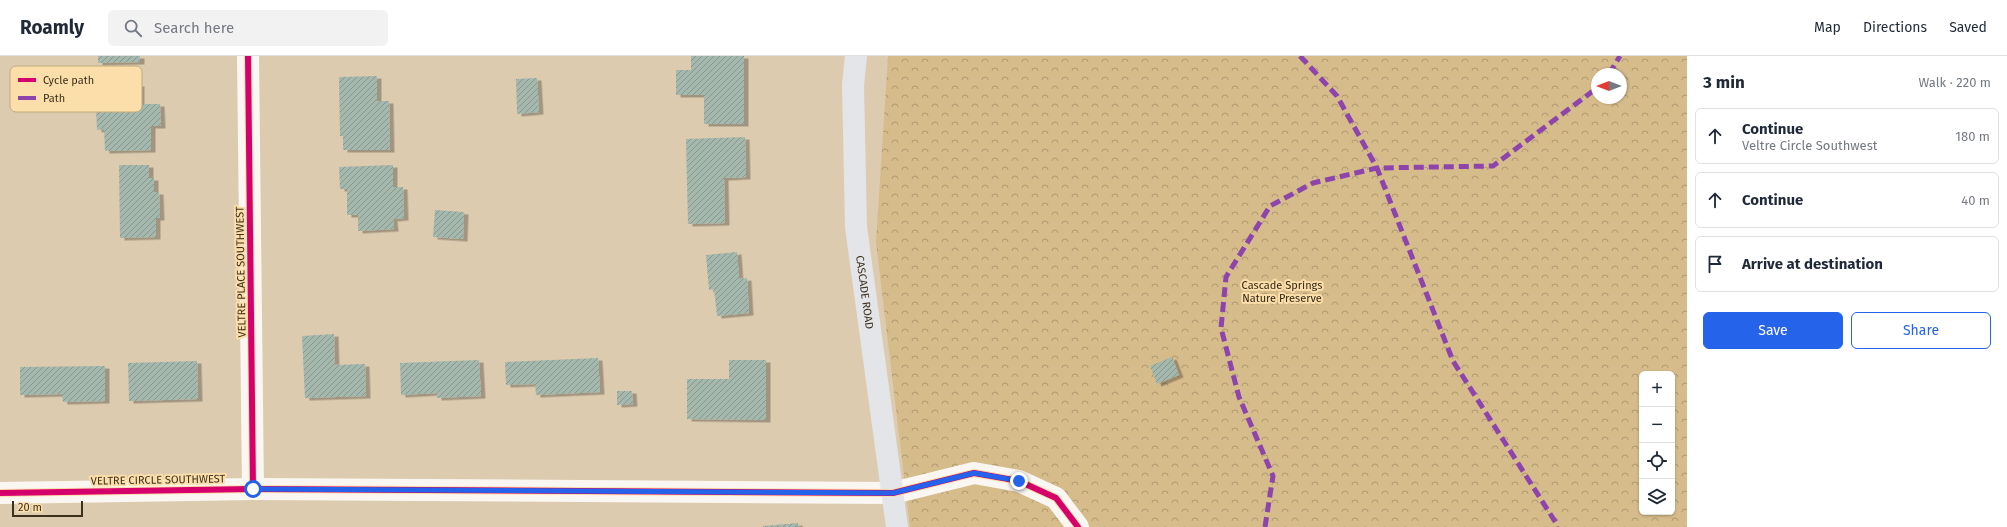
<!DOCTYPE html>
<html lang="en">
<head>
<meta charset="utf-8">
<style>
  body { margin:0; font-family:"Fira Sans",sans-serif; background:#f2f2f3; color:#1f2937 }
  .controls { position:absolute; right:12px; bottom:12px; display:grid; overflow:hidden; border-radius:6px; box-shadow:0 1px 3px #0004 }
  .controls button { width:36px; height:36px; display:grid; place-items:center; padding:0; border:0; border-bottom:1px solid #e0e1e3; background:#fff; color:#1f2937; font:20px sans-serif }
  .compass { position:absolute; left:1591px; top:12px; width:36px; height:36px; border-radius:50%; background:#fff; box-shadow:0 1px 3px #0004; rotate:270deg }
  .scale { position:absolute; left:12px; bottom:10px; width:71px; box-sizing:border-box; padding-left:4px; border:2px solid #3c311c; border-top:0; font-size:11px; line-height:14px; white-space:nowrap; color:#3c311c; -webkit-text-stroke:3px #fbdeaa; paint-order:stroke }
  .stop { position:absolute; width:12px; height:12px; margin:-9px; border:3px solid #2563eb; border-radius:50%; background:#fff }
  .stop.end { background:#2563eb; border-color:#fff; box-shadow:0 1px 4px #0008 }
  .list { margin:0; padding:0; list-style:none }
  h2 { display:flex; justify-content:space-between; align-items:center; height:52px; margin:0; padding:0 16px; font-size:17px }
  h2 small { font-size:13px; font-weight:400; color:#747a83 }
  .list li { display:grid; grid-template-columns:26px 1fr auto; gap:12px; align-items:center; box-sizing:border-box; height:56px; margin:0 8px 8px; padding:0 8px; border:1px solid #e0e1e3; border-radius:6px }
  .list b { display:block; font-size:15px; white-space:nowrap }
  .list p { margin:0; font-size:13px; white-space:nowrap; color:#747a83 }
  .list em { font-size:13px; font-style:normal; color:#747a83 }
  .actions { display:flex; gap:8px; padding:12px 16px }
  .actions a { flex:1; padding:9px 0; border:1px solid #2563eb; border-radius:6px; text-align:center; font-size:14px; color:#2563eb }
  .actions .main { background:#2563eb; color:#fff }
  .icon { flex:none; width:22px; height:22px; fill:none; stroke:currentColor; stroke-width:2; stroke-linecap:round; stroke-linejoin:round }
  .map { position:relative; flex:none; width:1687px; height:471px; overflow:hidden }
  header { display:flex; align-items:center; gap:24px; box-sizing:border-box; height:56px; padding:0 20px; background:#fff; border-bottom:1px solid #e0e1e3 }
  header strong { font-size:19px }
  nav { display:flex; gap:22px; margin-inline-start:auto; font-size:14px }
  .search { width:280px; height:36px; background:#f2f2f3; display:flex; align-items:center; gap:10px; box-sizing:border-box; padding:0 14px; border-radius:6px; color:#747a83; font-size:15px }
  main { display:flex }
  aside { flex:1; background:#fff }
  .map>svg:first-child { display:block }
  .forest { fill:url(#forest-crowns); fill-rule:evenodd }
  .building { fill:url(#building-hatch); filter:url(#shadow) }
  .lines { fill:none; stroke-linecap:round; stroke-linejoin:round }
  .minor { stroke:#faf7f3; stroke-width:22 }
  .major { stroke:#e4e5e8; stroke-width:22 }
  .quiet { stroke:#8e44ad; stroke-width:5; stroke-dasharray:10 5; stroke-linecap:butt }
  .cycleway-casing { stroke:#fbdeaa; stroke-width:8 }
  .cycleway { stroke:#d6006c; stroke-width:6 }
  .route { stroke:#2563eb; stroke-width:5 }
  .labels { text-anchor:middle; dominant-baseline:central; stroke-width:4; stroke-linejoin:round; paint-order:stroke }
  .street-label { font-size:11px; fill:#3c311c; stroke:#fbdeaa }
  .park-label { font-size:11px; fill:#332815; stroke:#fbdeaa }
  .key { fill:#fbdeaa; stroke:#c2aa7f; stroke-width:1 }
  .key-label { font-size:11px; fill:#3c311c }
</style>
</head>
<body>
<header>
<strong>Roamly</strong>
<div class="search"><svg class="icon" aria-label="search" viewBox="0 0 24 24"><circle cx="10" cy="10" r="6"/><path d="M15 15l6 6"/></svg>Search here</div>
<nav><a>Map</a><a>Directions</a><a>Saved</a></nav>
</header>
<main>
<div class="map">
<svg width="1687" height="471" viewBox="0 0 1687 471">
  <defs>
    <pattern id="forest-crowns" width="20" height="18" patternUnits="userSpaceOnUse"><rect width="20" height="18" fill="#d6bb8b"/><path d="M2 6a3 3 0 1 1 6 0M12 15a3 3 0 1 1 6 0" fill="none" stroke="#af9971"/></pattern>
    <pattern id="building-hatch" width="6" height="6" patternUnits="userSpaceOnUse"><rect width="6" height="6" fill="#a4b8ae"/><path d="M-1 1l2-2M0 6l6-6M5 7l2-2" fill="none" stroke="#87968d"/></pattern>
    <filter id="shadow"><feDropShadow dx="4.5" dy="2.5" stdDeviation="0" flood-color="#0004"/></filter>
  </defs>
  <rect width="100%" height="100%" fill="#dccbaf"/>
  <path class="forest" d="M 888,0 L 1687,0 L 1687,471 L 910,471 L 876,186 ZM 1597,18 L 1621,18 L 1621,42 L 1597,42 ZM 1642,318 L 1672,318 L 1672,456 L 1642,456 Z"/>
  <g class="building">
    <path d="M 98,0 L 140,0 L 140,6 L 98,7 Z"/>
    <path d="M 691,0 L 744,0 L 744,68 L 704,68 L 704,39 L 676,39 L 676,14 L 691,14 Z"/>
    <path d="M 377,20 L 377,45 L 389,45 L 390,94 L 343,94 L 343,80 L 340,80 L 339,21 Z"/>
    <path d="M 537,22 L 539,56 L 517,58 L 516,23 Z"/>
    <path d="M 108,28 L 140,28 L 140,48 L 160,48 L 161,70 L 151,70 L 151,94 L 105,95 L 104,73 L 97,74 L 96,50 L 108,50 Z"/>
    <path d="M 745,81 L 746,121 L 724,122 L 725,167 L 688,168 L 686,83 Z"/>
    <path d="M 119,109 L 149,109 L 149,122 L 154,122 L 154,136 L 159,136 L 160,162 L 156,162 L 156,181 L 120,182 Z"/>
    <path d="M 393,109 L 393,131 L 403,131 L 404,162 L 393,163 L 394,173 L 358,175 L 358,159 L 347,159 L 347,133 L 340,133 L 339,111 Z"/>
    <path d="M 435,154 L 464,156 L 463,183 L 433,181 Z"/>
    <path d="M 737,196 L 739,223 L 747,222 L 749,257 L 717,260 L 714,233 L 709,234 L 706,199 Z"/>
    <path d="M 334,278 L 335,309 L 365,308 L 366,340 L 305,342 L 302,280 Z"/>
    <path d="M 1172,301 L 1179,319 L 1157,328 L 1150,310 Z"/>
    <path d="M 598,302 L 600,336 L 536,339 L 535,328 L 506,329 L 505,306 Z"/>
    <path d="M 479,304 L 481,340 L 437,342 L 437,337 L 401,339 L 400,307 Z"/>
    <path d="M 729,304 L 766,304 L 766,364 L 687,363 L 687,323 L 729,323 Z"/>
    <path d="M 197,305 L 198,343 L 129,345 L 128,307 Z"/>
    <path d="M 105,310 L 105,345 L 63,346 L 62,338 L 20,339 L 20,311 Z"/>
    <path d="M 617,335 L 632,335 L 633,348 L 617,349 Z"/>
    <path d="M 798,467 L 798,471 L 763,471 L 763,470 Z"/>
  </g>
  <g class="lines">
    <g class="minor">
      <path d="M 248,0 L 253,433"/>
      <path d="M 0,437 L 253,433 L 893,437 L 974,417 L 1019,425 L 1056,442 L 1078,471"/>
    </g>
    <path class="major" id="s1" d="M 856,0 L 853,29 L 856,171 L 897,471"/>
    <g class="quiet">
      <path d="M 1300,0 L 1337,40 L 1377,112 L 1453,305 L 1556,467 L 1557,471"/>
      <path d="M 1609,18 L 1620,0"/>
      <path d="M 1265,471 L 1273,420 L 1239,341 L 1221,272 L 1226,221 L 1270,150 L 1313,127 L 1377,112 L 1493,110 L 1597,32"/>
    </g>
    <defs>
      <g id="cycleway">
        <path d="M 248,0 L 253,433"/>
        <path d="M 0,437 L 253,433 L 893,437 L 974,417 L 1019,425 L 1056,442 L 1078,471"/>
      </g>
    </defs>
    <use href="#cycleway" class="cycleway-casing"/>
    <use href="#cycleway" class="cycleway"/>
  </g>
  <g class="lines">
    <path class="route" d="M 253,433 L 893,437 L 974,417 L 1019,425"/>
  </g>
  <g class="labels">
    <g class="street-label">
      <text transform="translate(241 216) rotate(-91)">VELTRE PLACE SOUTHWEST</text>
      <text stroke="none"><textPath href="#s1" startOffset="237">CASCADE ROAD</textPath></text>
      <text transform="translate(158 424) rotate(-1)">VELTRE CIRCLE SOUTHWEST</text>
    </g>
    <g class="park-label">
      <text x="1282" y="229">Cascade Springs<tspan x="1282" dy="13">Nature Preserve</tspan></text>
    </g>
  </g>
  <rect x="10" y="10" width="132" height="46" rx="6" class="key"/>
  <rect x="18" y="22" width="18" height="4" fill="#d6006c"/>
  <rect x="18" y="40" width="18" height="4" fill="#8e44ad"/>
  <g class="key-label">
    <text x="43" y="28">Cycle path</text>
    <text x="43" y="46">Path</text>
  </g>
</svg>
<div class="controls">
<button>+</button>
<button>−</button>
<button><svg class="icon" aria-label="locate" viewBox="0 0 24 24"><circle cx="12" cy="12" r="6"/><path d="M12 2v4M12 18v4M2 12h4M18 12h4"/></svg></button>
<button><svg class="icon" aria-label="layers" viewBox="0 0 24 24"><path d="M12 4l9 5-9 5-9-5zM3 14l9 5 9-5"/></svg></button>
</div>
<svg class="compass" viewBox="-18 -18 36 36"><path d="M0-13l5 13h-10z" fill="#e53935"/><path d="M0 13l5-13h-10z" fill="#747a83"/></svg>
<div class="scale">20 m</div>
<div class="stop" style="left:253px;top:433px"></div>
<div class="stop end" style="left:1019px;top:425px"></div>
</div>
<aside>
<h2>3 min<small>Walk · 220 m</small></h2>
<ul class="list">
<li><svg class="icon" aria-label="ahead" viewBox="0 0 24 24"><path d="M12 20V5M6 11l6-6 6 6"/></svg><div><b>Continue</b><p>Veltre Circle Southwest</p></div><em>180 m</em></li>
<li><svg class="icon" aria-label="ahead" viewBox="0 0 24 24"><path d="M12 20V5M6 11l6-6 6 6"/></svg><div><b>Continue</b></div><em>40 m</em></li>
<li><svg class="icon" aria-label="arrive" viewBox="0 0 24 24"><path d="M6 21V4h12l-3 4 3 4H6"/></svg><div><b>Arrive at destination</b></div></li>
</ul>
<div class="actions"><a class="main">Save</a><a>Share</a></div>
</aside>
</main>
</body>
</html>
